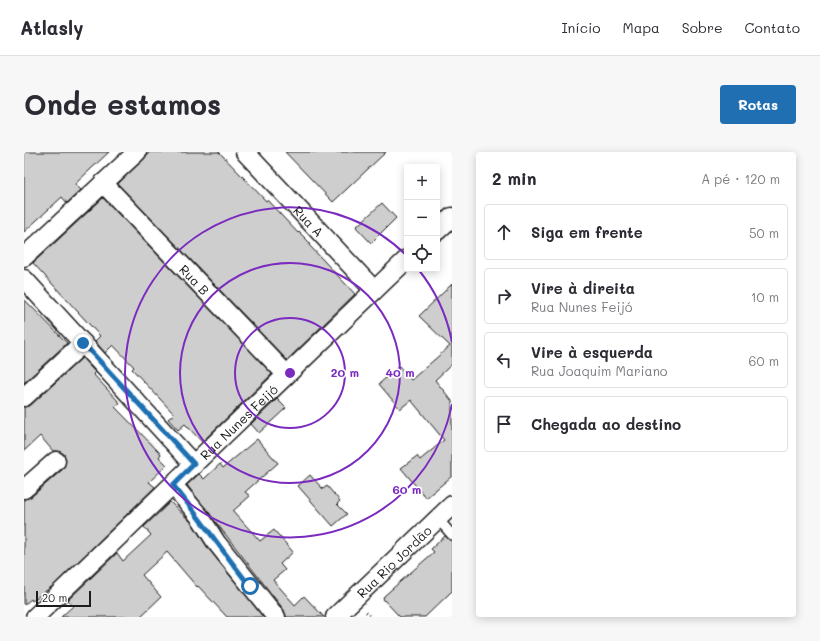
<!DOCTYPE html>
<html lang="pt">
<head>
<meta charset="utf-8">
<style>
  body { margin:0; font-family:Mali,sans-serif; background:#f7f7f7; color:#2b2b33 }
  .controls { position:absolute; right:12px; top:12px; display:grid; overflow:hidden; border-radius:4px; box-shadow:0 2px 10px #0003 }
  .controls button { width:36px; height:36px; display:grid; place-items:center; padding:0; border:0; border-bottom:1px solid #e1e1e2; background:#fff; color:#2b2b33; font:20px sans-serif }
  .scale { position:absolute; left:12px; bottom:10px; width:55px; box-sizing:border-box; padding-left:4px; border:2px solid #1c1c1c; border-top:0; font-size:11px; line-height:14px; white-space:nowrap; color:#1c1c1c; -webkit-text-stroke:3px #fff; paint-order:stroke }
  .stop { position:absolute; width:12px; height:12px; margin:-9px; border:3px solid #1f6fb2; border-radius:50%; background:#fff }
  .stop.end { background:#1f6fb2; border-color:#fff; box-shadow:0 1px 4px #0008 }
  .list { margin:0; padding:0; list-style:none }
  h2 { display:flex; justify-content:space-between; align-items:center; height:52px; margin:0; padding:0 16px; font-size:17px }
  h2 small { font-size:13px; font-weight:400; color:#7c7c81 }
  .list li { display:grid; grid-template-columns:26px 1fr auto; gap:12px; align-items:center; box-sizing:border-box; height:56px; margin:0 8px 8px; padding:0 8px; border:1px solid #e1e1e2; border-radius:4px }
  .list b { display:block; font-size:15px; white-space:nowrap }
  .list p { margin:0; font-size:13px; white-space:nowrap; color:#7c7c81 }
  .list em { font-size:13px; font-style:normal; color:#7c7c81 }
  .icon { flex:none; width:22px; height:22px; fill:none; stroke:currentColor; stroke-width:2; stroke-linecap:round; stroke-linejoin:round }
  .map { position:relative; flex:none; width:428px; height:465px; overflow:hidden; border-radius:4px }
  header { display:flex; align-items:center; gap:24px; box-sizing:border-box; height:56px; padding:0 20px; background:#fff; border-bottom:1px solid #e1e1e2 }
  header strong { font-size:19px }
  nav { display:flex; gap:22px; margin-inline-start:auto; font-size:14px }
  .intro { display:flex; align-items:center; justify-content:space-between; box-sizing:border-box; height:96px; padding:0 24px }
  h1 { margin:0; font-size:28px }
  .button { padding:10px 18px; border-radius:4px; background:#1f6fb2; color:#fff; font-size:14px; font-weight:700 }
  main { display:flex; gap:24px; padding:0 24px }
  aside { flex:1; background:#fff; border-radius:4px; box-shadow:0 2px 10px #0003 }
  .map>svg:first-child { display:block }
  .building { fill:#cecece; stroke:#1c1c1c }
  .lines { fill:none; stroke-linecap:round; stroke-linejoin:round }
  .service-casing { stroke:#1c1c1c; stroke-width:12 }
  .minor-casing { stroke:#1c1c1c; stroke-width:21 }
  .path { stroke:#1c1c1c; stroke-width:2.5; stroke-dasharray:1 3; stroke-linecap:butt }
  .service { stroke:#fff; stroke-width:9 }
  .minor { stroke:#fff; stroke-width:18 }
  .route { stroke:#1f6fb2; stroke-width:5 }
  .ring { fill:none; stroke:#7b2cbf; stroke-width:2 }
  .labels { text-anchor:middle; dominant-baseline:central; stroke-width:3.5; stroke-linejoin:round; paint-order:stroke }
  .street-label { font-size:13px; fill:#1c1c1c; stroke:#fff }
  .centre { fill:#7b2cbf; stroke:#fff; stroke-width:2 }
  .ring-label { font-size:12px; text-anchor:middle; font-weight:bold; fill:#7b2cbf; stroke:#fff; stroke-width:3.5; stroke-linejoin:round; paint-order:stroke }
</style>
</head>
<body>
<header>
<strong>Atlasly</strong>
<nav><a>Início</a><a>Mapa</a><a>Sobre</a><a>Contato</a></nav>
</header>
<div class="intro"><h1>Onde estamos</h1><a class="button">Rotas</a></div>
<main>
<div class="map">
<svg width="428" height="465" viewBox="0 0 428 465">
  <rect width="100%" height="100%" fill="#fff"/>
  <filter id="ink" filterUnits="userSpaceOnUse"><feTurbulence type="fractalNoise" baseFrequency=".025" numOctaves="2"/><feDisplacementMap in="SourceGraphic" scale="8" xChannelSelector="R" yChannelSelector="G"/><feConvolveMatrix kernelMatrix="1 2 1 2 8 2 1 2 1" color-interpolation-filters="sRGB"/></filter>
  <g filter="url(#ink)">
    <g class="building">
      <path d="M 0,0 L 85,0 L 51,32 L 57,38 L 43,51 L 38,45 L 0,80 Z"/>
      <path d="M 126,0 L 195,0 L 242,49 L 243,48 L 274,81 L 275,80 L 286,91 L 285,93 L 331,142 L 263,208 L 94,32 Z"/>
      <path d="M 261,0 L 362,0 L 309,50 Z"/>
      <path d="M 79,46 L 248,222 L 178,290 L 161,272 L 154,278 L 144,267 L 150,262 L 108,217 L 110,215 L 89,193 L 81,201 L 71,189 L 76,184 L 9,111 Z"/>
      <path d="M 358,51 L 372,66 L 347,91 L 332,75 Z"/>
      <path d="M 428,132 L 428,212 L 411,228 L 428,249 L 428,324 L 402,346 L 377,316 L 393,304 L 396,308 L 420,288 L 387,248 L 376,257 L 355,232 L 375,214 L 387,228 L 426,194 L 395,164 Z"/>
      <path d="M 0,147 L 43,191 L 0,231 Z"/>
      <path d="M 58,206 L 71,220 L 69,222 L 96,251 L 91,255 L 137,302 L 135,305 L 143,313 L 125,330 L 131,335 L 30,433 L 8,449 L 7,447 L 0,453 L 0,347 L 7,345 L 39,317 L 42,307 L 40,302 L 35,299 L 29,299 L 16,284 L 0,299 L 0,255 L 7,253 Z"/>
      <path d="M 253,247 L 262,256 L 235,281 L 227,272 Z"/>
      <path d="M 233,287 L 254,311 L 221,340 L 226,344 L 209,359 L 236,389 L 250,378 L 269,400 L 256,412 L 261,418 L 249,428 L 271,453 L 280,444 L 300,465 L 262,465 L 260,458 L 163,333 L 175,322 L 180,327 L 196,312 L 199,316 Z"/>
      <path d="M 286,323 L 299,337 L 303,334 L 316,349 L 313,352 L 323,362 L 309,374 L 274,334 Z"/>
      <path d="M 146,350 L 168,371 L 184,396 L 239,465 L 203,465 L 174,434 L 173,435 L 143,400 L 118,423 L 137,445 L 116,465 L 37,465 L 49,454 L 44,448 L 93,401 L 99,409 L 127,383 L 120,375 Z"/>
      <path d="M 421,384 L 428,389 L 428,439 L 401,465 L 376,465 L 359,447 L 360,444 L 410,400 L 407,397 Z"/>
    </g>
    <g class="lines">
      <defs>
        <path id="service" d="M 414,367 L 428,383"/>
        <g id="minor">
          <path id="s1" d="M 221,0 L 350,138"/>
          <path id="s2" d="M 79,31 L 262,222"/>
          <path d="M 413,79 L 428,65"/>
          <path d="M 0,105 L 113,0"/>
          <path d="M 0,127 L 170,313"/>
          <path d="M 0,245 L 59,191"/>
          <path d="M 149,333 L 176,365 L 192,390 L 252,465"/>
          <path d="M 0,337 L 32,309"/>
          <path id="s3" d="M 11,465 L 383,107"/>
          <path id="s4" d="M 311,465 L 428,353"/>
        </g>
      </defs>
      <use href="#service" class="service-casing"/>
      <use href="#minor" class="minor-casing"/>
      <path class="path" d="M 342,460 L 347,465"/>
      <use href="#service" class="service"/>
      <use href="#minor" class="minor"/>
    </g>
  </g>
  <g class="lines" filter="url(#ink)">
    <path class="route" d="M 59,191 L 170,312 L 149,333 C 176,366 200,401 226,434"/>
  </g>
  <g class="ring">
    <circle cx="266" cy="221" r="55"/>
    <circle cx="266" cy="221" r="110"/>
    <path d="M428 252A165 165 0 1 1 383 104M394 117A165 165 0 0 1 428 190"/>
  </g>
  <g class="labels">
    <g class="street-label">
      <text stroke="none"><textPath href="#s1" startOffset="94">Rua A</textPath></text>
      <text stroke="none"><textPath href="#s2" startOffset="133">Rua B</textPath></text>
      <text stroke="none"><textPath href="#s3" startOffset="282">Rua Nunes Feijó</textPath></text>
      <text stroke="none"><textPath href="#s4" startOffset="81">Rua Rio Jordão</textPath></text>
    </g>
  </g>
  <circle cx="266" cy="221" r="6" class="centre"/>
  <g class="ring-label">
    <text x="321" y="225">20 m</text>
    <text x="376" y="225">40 m</text>
    <text x="383" y="342">60 m</text>
  </g>
</svg>
<div class="controls">
<button>+</button>
<button>−</button>
<button><svg class="icon" aria-label="locate" viewBox="0 0 24 24"><circle cx="12" cy="12" r="6"/><path d="M12 2v4M12 18v4M2 12h4M18 12h4"/></svg></button>
</div>
<div class="scale">20 m</div>
<div class="stop" style="left:226px;top:434px"></div>
<div class="stop end" style="left:59px;top:191px"></div>
</div>
<aside>
<h2>2 min<small>A pé · 120 m</small></h2>
<ul class="list">
<li><svg class="icon" aria-label="ahead" viewBox="0 0 24 24"><path d="M12 20V5M6 11l6-6 6 6"/></svg><div><b>Siga em frente</b></div><em>50 m</em></li>
<li><svg class="icon" aria-label="right" viewBox="0 0 24 24"><path d="M7 20v-9h11M14 6l5 5-5 5"/></svg><div><b>Vire à direita</b><p>Rua Nunes Feijó</p></div><em>10 m</em></li>
<li><svg class="icon" aria-label="left" viewBox="0 0 24 24"><path d="M17 20v-9H6M10 6l-5 5 5 5"/></svg><div><b>Vire à esquerda</b><p>Rua Joaquim Mariano</p></div><em>60 m</em></li>
<li><svg class="icon" aria-label="arrive" viewBox="0 0 24 24"><path d="M6 21V4h12l-3 4 3 4H6"/></svg><div><b>Chegada ao destino</b></div></li>
</ul>
</aside>
</main>
</body>
</html>
